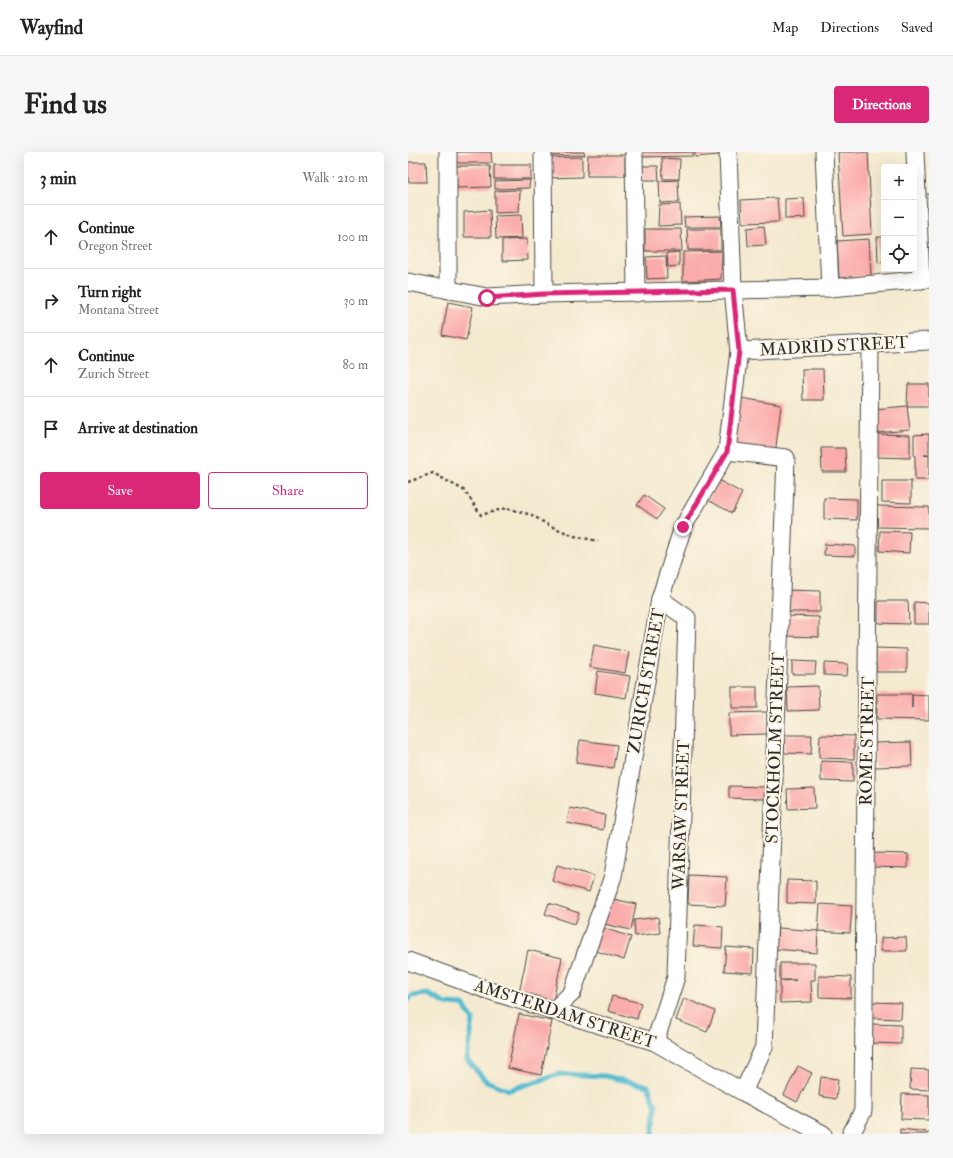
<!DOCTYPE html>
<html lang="en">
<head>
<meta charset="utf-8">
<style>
  body { margin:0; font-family:"IM FELL Double Pica",serif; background:#f6f6f6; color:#222 }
  .controls { position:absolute; right:12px; top:12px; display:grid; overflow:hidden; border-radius:4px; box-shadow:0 4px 16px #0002 }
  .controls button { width:36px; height:36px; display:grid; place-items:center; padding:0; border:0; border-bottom:1px solid #e0e0e0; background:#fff; color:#222; font:20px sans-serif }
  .stop { position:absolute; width:12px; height:12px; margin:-9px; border:3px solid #db2777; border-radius:50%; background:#fff }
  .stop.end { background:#db2777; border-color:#fff; box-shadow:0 1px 4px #0008 }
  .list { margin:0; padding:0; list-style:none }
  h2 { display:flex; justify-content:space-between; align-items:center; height:52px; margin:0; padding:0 16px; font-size:17px }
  h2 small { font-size:13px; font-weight:400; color:#767676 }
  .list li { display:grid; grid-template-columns:26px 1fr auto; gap:12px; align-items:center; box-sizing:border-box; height:64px; padding:0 16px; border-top:1px solid #e0e0e0 }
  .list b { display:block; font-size:15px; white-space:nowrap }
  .list p { margin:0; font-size:13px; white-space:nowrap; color:#767676 }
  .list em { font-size:13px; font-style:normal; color:#767676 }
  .actions { display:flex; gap:8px; padding:12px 16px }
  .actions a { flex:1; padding:9px 0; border:1px solid #db2777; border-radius:4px; text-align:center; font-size:14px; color:#db2777 }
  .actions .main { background:#db2777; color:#fff }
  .icon { flex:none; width:22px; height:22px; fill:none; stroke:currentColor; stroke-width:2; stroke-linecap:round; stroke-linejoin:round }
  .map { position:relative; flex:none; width:521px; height:982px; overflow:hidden; border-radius:4px }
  header { display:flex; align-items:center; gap:24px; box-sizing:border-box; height:56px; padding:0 20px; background:#fff; border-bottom:1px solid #e0e0e0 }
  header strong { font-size:19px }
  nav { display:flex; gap:22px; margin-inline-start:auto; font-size:14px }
  .intro { display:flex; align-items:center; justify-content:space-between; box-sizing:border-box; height:96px; padding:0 24px }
  h1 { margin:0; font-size:28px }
  .button { padding:10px 18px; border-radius:4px; background:#db2777; color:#fff; font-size:14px; font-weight:700 }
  main { display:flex; gap:24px; padding:0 24px }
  aside { flex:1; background:#fff; border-radius:4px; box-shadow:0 4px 16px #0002 }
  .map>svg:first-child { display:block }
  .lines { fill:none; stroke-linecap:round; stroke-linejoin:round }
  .stream { stroke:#52bbd0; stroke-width:5 }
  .building { fill:#faacaa }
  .street-casing { stroke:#494844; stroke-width:19 }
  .path { stroke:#494844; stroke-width:2.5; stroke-dasharray:3 3; stroke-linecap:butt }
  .street { stroke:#fff; stroke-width:17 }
  .route { stroke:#db2777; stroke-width:5 }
  .labels { text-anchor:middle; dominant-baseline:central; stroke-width:4; stroke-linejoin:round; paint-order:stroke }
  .street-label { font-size:17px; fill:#2b2b2b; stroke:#fcf5e5 }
</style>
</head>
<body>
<header>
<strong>Wayfind</strong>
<nav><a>Map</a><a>Directions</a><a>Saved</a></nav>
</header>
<div class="intro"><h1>Find us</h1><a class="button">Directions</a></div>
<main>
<aside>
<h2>3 min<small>Walk · 210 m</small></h2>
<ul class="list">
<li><svg class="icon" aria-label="ahead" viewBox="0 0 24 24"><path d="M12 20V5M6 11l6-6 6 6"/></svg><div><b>Continue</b><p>Oregon Street</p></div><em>100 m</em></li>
<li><svg class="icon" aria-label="right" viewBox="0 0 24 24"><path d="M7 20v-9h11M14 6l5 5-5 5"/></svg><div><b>Turn right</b><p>Montana Street</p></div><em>30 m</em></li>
<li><svg class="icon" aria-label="ahead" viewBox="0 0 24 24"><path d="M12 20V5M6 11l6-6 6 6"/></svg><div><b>Continue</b><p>Zurich Street</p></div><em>80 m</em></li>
<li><svg class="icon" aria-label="arrive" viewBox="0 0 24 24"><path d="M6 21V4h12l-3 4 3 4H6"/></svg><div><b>Arrive at destination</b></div></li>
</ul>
<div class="actions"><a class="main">Save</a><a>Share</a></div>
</aside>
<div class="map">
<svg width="521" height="982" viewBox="0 0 521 982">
  <rect width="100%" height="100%" fill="#fcf5e5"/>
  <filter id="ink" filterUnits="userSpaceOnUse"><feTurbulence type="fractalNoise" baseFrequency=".025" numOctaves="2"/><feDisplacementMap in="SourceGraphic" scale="8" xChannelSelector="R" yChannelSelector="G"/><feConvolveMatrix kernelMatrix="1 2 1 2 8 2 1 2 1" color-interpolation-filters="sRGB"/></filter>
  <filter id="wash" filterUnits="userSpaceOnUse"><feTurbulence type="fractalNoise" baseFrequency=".012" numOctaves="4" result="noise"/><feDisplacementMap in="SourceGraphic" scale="16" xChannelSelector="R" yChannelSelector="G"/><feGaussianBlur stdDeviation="0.9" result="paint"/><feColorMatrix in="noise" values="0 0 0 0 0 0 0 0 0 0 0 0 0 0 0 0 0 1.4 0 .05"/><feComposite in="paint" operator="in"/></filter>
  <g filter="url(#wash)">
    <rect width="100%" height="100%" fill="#f4ead0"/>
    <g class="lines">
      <path class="stream" d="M 0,848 L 4,844 L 20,842 L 38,852 L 55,853 L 65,868 L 59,908 L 78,929 L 101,938 L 152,922 L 197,924 L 240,934 L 248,954 L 245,980 L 244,982"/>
    </g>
    <g id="blocks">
      <g class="building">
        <path d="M 47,0 L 83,0 L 84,11 L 47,11 Z"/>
        <path d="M 139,0 L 176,0 L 177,3 L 139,4 Z"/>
        <path d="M 233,0 L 285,0 L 285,4 L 233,5 Z"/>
        <path d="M 287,0 L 311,0 L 311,3 L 287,5 Z"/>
        <path d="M 430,0 L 460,0 L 464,82 L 435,84 Z"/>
        <path d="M 180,3 L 217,3 L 217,24 L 179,24 Z"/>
        <path d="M 174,5 L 174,25 L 139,26 L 138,6 Z"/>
        <path d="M 254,6 L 272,7 L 271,27 L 255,27 Z"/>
        <path d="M 0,10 L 18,10 L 19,30 L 0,30 Z"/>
        <rect x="86" y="13" width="37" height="14"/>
        <path d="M 48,14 L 82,14 L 83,35 L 49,36 Z"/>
        <path d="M 233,14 L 250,14 L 251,28 L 233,28 Z"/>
        <path d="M 122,28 L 121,36 L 87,37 L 87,29 Z"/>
        <path d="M 270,28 L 271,50 L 252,51 L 251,29 Z"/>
        <path d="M 112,38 L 111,60 L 87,61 L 87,39 Z"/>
        <path d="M 515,42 L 521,42 L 521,64 L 516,64 Z"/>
        <path d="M 369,46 L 371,70 L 334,71 L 333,48 Z"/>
        <path d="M 396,46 L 397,66 L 377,67 L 377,47 Z"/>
        <path d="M 272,52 L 273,73 L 250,74 L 251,53 Z"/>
        <path d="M 82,58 L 83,85 L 56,85 L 56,60 Z"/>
        <path d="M 113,63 L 114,86 L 88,87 L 87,64 Z"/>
        <path d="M 312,64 L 313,75 L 277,75 L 276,65 Z"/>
        <path d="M 356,74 L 358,93 L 340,94 L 339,76 Z"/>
        <path d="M 237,77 L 273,77 L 274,99 L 237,99 Z"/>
        <path d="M 279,77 L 313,77 L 313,98 L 280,98 Z"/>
        <path d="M 469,85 L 476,85 L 476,110 L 470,111 Z"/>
        <path d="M 119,87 L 120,108 L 94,109 L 94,88 Z"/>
        <path d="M 461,87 L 463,124 L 431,126 L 429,89 Z"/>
        <path d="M 314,99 L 313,127 L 275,129 L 275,100 Z"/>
        <path d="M 271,100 L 271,114 L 260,115 L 259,101 Z"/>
        <path d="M 258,104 L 259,126 L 239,127 L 238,105 Z"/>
        <path d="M 40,150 L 65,155 L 58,188 L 34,183 Z"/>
        <path d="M 394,217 L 415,217 L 416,248 L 395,248 Z"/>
        <path d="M 500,232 L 521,232 L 521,254 L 499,254 Z"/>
        <path d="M 328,245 L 373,253 L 367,303 L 321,297 Z"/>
        <path d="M 499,254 L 502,278 L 469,281 L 466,257 Z"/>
        <path d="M 467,282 L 502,283 L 502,306 L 467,305 Z"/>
        <path d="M 521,282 L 521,303 L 516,303 L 521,304 L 521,328 L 507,328 L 507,304 L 506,304 L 506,283 Z"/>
        <path d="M 413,296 L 437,296 L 438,320 L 414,320 Z"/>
        <path d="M 310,328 L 334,341 L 324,361 L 300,348 Z"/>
        <path d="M 474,329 L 503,329 L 503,351 L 474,350 Z"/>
        <path d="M 236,343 L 256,357 L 249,367 L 229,353 Z"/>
        <path d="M 416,346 L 449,347 L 449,368 L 416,367 Z"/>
        <path d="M 469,354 L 521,355 L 521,376 L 469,375 Z"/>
        <path d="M 472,379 L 502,380 L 501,401 L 471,399 Z"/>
        <path d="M 417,392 L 447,394 L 447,404 L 416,403 Z"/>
        <path d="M 378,438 L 412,439 L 412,460 L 378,460 Z"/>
        <path d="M 470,449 L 500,449 L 501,472 L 470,471 Z"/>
        <path d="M 506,450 L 521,451 L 521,472 L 506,472 Z"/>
        <path d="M 378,464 L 411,465 L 411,485 L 378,484 Z"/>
        <path d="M 186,493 L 221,500 L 217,521 L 182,515 Z"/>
        <path d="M 468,496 L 499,497 L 499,520 L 468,520 Z"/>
        <path d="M 384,509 L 408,510 L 407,522 L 384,522 Z"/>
        <path d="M 416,511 L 440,512 L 439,524 L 416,523 Z"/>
        <path d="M 190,519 L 222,524 L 218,546 L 187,541 Z"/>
        <path d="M 410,534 L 411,558 L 380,559 L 379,535 Z"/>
        <rect x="324" y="535" width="25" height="21"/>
        <path d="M 469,542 L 504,542 L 504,556 L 504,542 L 521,543 L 521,568 L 469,567 Z"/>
        <path d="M 359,560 L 359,582 L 321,583 L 321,561 Z"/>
        <path d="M 377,583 L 404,583 L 403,602 L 376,601 Z"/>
        <path d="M 412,583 L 446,584 L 446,607 L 411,606 Z"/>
        <path d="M 172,588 L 209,593 L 205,616 L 168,611 Z"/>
        <path d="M 503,590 L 504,614 L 466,615 L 466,591 Z"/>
        <path d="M 413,609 L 445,610 L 445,630 L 413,629 Z"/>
        <path d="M 321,634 L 357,635 L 356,647 L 321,646 Z"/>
        <path d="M 406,636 L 407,656 L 380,657 L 379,637 Z"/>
        <path d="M 162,656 L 197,663 L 195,678 L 159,671 Z"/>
        <path d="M 465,701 L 500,702 L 500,716 L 465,715 Z"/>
        <path d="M 149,713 L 186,724 L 181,740 L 144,729 Z"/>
        <path d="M 281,723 L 319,725 L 317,754 L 280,752 Z"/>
        <path d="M 379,728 L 408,729 L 408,752 L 379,751 Z"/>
        <path d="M 201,746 L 228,752 L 223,778 L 196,772 Z"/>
        <path d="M 141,751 L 171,761 L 167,772 L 137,762 Z"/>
        <path d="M 412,752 L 444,754 L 442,781 L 410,779 L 409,801 L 368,797 L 370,776 L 410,779 Z"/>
        <path d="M 250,765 L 252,781 L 227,784 L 226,768 Z"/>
        <path d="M 287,773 L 315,775 L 314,796 L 285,794 Z"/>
        <path d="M 192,775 L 223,785 L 216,808 L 185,798 Z"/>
        <path d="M 498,785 L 499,799 L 473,799 L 473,786 Z"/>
        <path d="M 318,795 L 346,797 L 345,821 L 316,819 Z"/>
        <path d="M 120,798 L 154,806 L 145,849 L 111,841 Z"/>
        <path d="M 372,811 L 407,811 L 407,828 L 403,828 L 404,850 L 372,851 L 372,829 L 388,828 L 372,828 Z"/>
        <path d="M 411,824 L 443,825 L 443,846 L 411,845 Z"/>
        <path d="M 204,844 L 233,851 L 229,867 L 200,859 Z"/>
        <path d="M 276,846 L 307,859 L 299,880 L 268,868 Z"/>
        <path d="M 464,850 L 494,851 L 493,867 L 464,866 Z"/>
        <path d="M 111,862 L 144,869 L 133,923 L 100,916 Z"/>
        <path d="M 463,872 L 493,873 L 493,892 L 463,891 Z"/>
        <path d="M 390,914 L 404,921 L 389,950 L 376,943 Z"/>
        <path d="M 503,917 L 521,918 L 521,938 L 502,937 Z"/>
        <path d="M 413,925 L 430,927 L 428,947 L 411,944 Z"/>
        <path d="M 494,942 L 521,943 L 521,968 L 493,967 Z"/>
        <path d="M 492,977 L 521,980 L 521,982 L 492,982 Z"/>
      </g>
    </g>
  </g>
  <g filter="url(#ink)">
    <use href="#blocks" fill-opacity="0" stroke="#494844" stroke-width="1"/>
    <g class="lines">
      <defs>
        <g id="street">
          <path d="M 40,0 L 40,138"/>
          <path d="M 135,0 L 136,142"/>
          <path d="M 226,0 L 228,141"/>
          <path d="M 416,0 L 422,136"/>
          <path d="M 507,0 L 513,128"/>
          <path d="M 0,130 L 79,145 L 136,142 L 422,136 L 521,127"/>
          <path d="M 331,199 L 521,189"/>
          <path d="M 319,299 L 378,306 L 356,895 L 335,940"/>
          <path d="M 0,809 L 82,839 L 247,890 L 335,940 L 415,982"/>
          <path d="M 145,859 L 164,841 L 205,724 L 252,447 L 275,375 L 319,299 L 331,199 L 325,137 L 320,0"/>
          <path d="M 247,890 L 268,825 L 279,466 L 252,447"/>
          <path d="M 443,982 L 455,959 L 462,192"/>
        </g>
      </defs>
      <use href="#street" class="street-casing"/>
      <path class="path" d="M 0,330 L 25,321 L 57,339 L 73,363 L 98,356 L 124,363 L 140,373 L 166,384 L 190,389"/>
      <use href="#street" class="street"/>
    </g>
  </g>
  <g class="lines" filter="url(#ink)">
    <path class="route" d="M 79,146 L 136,142 L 325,138 L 331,199 L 319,300 L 275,375"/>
  </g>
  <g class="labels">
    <g class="street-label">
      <text transform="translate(426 194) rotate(-3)">MADRID STREET</text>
      <text transform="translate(238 529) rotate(-80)">ZURICH STREET</text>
      <text transform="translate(459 589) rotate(-89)">ROME STREET</text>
      <text transform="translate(367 596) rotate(-88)">STOCKHOLM STREET</text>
      <text transform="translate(273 663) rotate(-88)">WARSAW STREET</text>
      <text transform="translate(157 862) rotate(18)">AMSTERDAM STREET</text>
    </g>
  </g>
</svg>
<div class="controls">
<button>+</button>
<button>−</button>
<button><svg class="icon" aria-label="locate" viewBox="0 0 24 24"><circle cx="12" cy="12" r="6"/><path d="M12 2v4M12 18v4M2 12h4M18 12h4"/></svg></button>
</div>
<div class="stop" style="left:79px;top:146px"></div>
<div class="stop end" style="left:275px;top:375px"></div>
</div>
</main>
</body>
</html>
